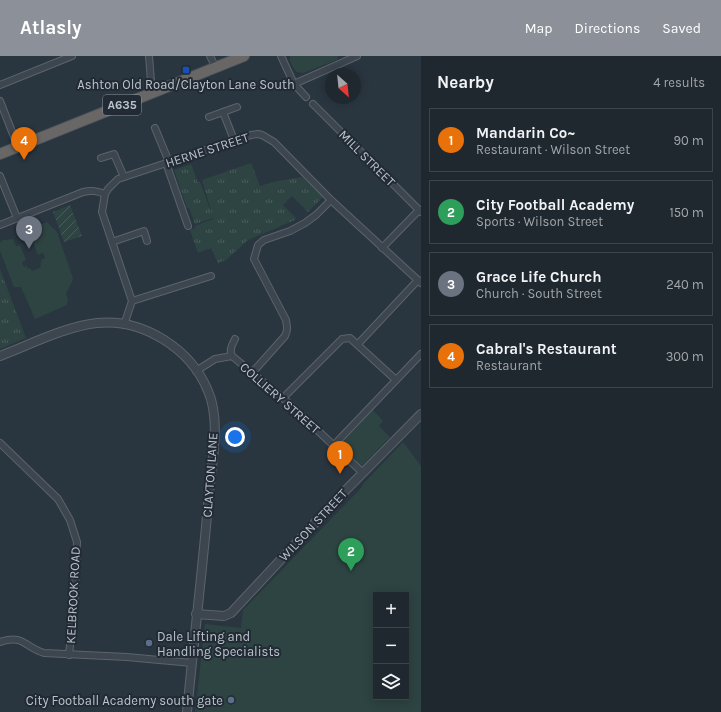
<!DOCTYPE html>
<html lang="en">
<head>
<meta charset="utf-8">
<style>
  body { margin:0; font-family:Karla,sans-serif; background:#273037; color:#f1f3f6 }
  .controls { position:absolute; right:12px; bottom:12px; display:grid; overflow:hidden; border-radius:0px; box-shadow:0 2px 10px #0003 }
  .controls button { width:36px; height:36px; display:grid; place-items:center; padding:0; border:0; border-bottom:1px solid #3c444b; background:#1f282f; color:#f1f3f6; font:20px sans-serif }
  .compass { position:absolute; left:325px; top:12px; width:36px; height:36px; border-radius:50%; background:#1f282f; box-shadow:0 2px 10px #0003; rotate:153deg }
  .you { position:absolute; left:235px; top:381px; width:14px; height:14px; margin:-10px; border:3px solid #fff; border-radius:50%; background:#1a73e8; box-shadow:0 0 0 6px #1a73e833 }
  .badge { display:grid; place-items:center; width:26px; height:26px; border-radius:50%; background:#8c9099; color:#fff; font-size:13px; font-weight:700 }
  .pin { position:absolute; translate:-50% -33px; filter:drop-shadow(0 1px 2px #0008) }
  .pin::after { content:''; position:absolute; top:21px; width:14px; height:12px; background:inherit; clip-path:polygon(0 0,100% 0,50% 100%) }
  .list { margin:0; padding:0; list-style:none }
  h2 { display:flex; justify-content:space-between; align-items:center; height:52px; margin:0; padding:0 16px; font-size:17px }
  h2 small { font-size:13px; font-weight:400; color:#a1a6aa }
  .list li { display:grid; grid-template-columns:26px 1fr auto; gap:12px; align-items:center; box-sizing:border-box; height:64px; margin:0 8px 8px; padding:0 8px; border:1px solid #3c444b; border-radius:0px }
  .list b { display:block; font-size:15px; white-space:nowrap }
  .list p { margin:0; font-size:13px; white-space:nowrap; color:#a1a6aa }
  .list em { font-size:13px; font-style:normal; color:#a1a6aa }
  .icon { flex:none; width:22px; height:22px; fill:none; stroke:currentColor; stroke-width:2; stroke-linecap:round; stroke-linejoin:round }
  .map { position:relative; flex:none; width:421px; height:656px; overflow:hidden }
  header { display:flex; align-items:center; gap:24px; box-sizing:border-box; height:56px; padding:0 20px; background:#8c9099; color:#fff }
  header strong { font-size:19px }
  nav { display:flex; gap:22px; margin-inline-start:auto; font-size:14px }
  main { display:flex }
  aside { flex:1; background:#1f282f }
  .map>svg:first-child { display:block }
  .grass { fill:#2e4442; fill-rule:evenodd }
  .park { fill:url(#park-tufts) }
  .garden { fill:url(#garden-furrows) }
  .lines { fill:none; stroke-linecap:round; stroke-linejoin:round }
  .minor-casing { stroke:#5b646d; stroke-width:8 }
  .tertiary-casing { stroke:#5b646d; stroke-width:10 }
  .trunk-casing { stroke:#48515a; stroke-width:12 }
  .minor { stroke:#3d464f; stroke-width:6 }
  .tertiary { stroke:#3d464f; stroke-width:8 }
  .trunk { stroke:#686765; stroke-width:10 }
  .transit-dot { fill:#1a4fb4; stroke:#222b35; stroke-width:1.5 }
  .service-dot { fill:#5c6f8a; stroke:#222b35; stroke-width:1.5 }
  .labels { text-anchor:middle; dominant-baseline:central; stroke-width:4; stroke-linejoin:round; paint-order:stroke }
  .shield { fill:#222b35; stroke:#8c959d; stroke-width:1 }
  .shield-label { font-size:12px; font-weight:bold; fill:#bac2ca }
  .poi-label { font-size:13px; fill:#bac2ca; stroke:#222b35 }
  .street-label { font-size:13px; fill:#bac2ca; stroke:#222b35 }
</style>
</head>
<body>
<header>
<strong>Atlasly</strong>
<nav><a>Map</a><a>Directions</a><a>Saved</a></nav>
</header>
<main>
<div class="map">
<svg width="421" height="656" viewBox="0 0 421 656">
  <defs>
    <pattern id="park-tufts" width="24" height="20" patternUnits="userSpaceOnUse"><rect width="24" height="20" fill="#2e4442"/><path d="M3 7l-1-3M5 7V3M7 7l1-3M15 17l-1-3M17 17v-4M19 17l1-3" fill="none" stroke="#4a5d5c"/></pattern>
    <pattern id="garden-furrows" width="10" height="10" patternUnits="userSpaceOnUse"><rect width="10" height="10" fill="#2e4442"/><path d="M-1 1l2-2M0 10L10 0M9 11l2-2" fill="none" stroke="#4a5d5c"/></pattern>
  </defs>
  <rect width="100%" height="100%" fill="#29353f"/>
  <g class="grass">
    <path d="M 290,0 L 338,0 L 337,4 L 303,17 L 297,16 L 294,13 L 290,5 Z"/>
    <path d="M 47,166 L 57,176 L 73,222 L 72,226 L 66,238 L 68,244 L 67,249 L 35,263 L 21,231 L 14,231 L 0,195 L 0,187 L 3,184 L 13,183 L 16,190 L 20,189 L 26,204 L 22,206 L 24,211 L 27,210 L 27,213 L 30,212 L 32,215 L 41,211 L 40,207 L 42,206 L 41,204 L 45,202 L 43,197 L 38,199 L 32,184 L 38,182 L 34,171 Z"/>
    <path d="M 373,354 L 383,365 L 379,370 L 390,381 L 362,410 L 340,389 Z"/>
    <path d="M 403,386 L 421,410 L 421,656 L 195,656 L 205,568 L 241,572 L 243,554 L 361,432 L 363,428 ZM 376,539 L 406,539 L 406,641 L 376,641 Z"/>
  </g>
  <g class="park">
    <path d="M 251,107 L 260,130 L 277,125 L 302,121 L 323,141 L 308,156 L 292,140 L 283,149 L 296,162 L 295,164 L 248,184 L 226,204 L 218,207 L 211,192 L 198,197 L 190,174 L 195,172 L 195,170 L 213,163 L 213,162 L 195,168 L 189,152 L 187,152 L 174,114 L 191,108 L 198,127 L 200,126 L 213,161 L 202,124 Z"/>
    <path d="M 0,213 L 26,282 L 0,293 Z"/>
  </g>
  <path class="garden" d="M 70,149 L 82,180 L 64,186 L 53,156 Z"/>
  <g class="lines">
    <defs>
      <g id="minor">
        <path d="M 149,0 L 152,38"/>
        <path d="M 210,0 L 216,12"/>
        <path d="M 281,0 L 294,28 L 306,41"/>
        <path d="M 294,28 L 357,0"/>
        <path d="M 0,29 L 72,0"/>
        <path d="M 0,45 L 18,91"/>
        <path d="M 313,48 L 421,156"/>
        <path d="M 223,56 L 234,84"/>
        <path d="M 209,61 L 237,51"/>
        <path d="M 155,72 L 169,106"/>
        <path d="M 101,102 L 114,98 L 124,121"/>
        <path d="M 166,107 L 188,170"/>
        <path d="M 0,120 L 17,162"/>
        <path d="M 0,169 L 83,136 C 92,134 97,135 105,138"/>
        <path d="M 112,186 L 144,175 L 147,185"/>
        <path d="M 382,192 L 419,154"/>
        <path d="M 132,245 L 211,220"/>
        <path d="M 124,269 L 132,245 L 102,156 L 105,138 L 108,133 L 118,123 L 251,79 L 258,78 L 262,79 L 274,86 L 331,144 L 421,227"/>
        <path d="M 358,288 L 418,224"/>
        <path d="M 232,300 C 229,294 232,289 235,283"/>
        <path d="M 196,315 L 215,303 L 232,300 L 283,342 L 363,417"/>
        <path d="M 252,317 L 285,280 C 288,274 287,270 286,264 L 254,203 L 258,189 L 264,184 L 290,175 L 305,167 L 316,159 L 331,144"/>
        <path d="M 283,342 L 342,283 L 350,282 L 396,324"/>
        <path d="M 0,387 L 58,443 L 70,464 L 77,486 L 75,538 L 69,599"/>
        <path d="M 334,389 L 421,298"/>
        <path d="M 0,586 C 24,578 24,591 44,597 L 127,601 L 192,607"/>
      </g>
      <g id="tertiary">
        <path d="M 0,300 C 29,289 67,270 97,267 C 143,262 191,293 208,335 C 221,364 212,406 209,437 C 203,510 194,583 187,656"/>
        <path d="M 196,558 L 224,560 L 231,557 L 341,439 L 421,358"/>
      </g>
      <path id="trunk" d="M 0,98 L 244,0"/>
    </defs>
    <use href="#minor" class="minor-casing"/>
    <use href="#tertiary" class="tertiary-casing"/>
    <use href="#trunk" class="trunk-casing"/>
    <use href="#minor" class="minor"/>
    <use href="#tertiary" class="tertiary"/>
    <use href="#trunk" class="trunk"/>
  </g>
  <rect class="transit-dot" x="182" y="10" width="8" height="8" rx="2"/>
  <g class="service-dot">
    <circle cx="149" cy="587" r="4"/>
    <circle cx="231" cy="644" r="4"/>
  </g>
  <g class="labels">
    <rect class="shield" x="103" y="39" width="38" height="20" rx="3"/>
    <g class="shield-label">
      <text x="122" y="49">A635</text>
    </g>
    <g class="poi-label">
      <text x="186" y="28">Ashton Old Road/Clayton Lane South</text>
      <text x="157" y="580" text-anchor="start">Dale Lifting and<tspan x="157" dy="15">Handling Specialists</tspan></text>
      <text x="223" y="644" text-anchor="end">City Football Academy south gate</text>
    </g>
    <g class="street-label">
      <text transform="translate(207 94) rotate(-18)">HERNE STREET</text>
      <text transform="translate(367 102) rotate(45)">MILL STREET</text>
      <text transform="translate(280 342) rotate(41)">COLLIERY STREET</text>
      <text transform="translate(210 419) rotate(-86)">CLAYTON LANE</text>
      <text transform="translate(313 469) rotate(-47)">WILSON STREET</text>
      <text transform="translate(73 539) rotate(-87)">KELBROOK ROAD</text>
    </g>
  </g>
</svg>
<div class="controls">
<button>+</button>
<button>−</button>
<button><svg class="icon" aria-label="layers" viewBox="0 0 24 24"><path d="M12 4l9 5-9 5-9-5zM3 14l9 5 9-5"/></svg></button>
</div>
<svg class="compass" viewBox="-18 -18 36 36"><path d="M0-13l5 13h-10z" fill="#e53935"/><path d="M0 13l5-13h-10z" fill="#a1a6aa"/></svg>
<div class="you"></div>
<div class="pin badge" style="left:340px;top:418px;background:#e8710a">1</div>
<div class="pin badge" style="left:351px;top:515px;background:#2e9e5b">2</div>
<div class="pin badge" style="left:29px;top:193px;background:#6b7280">3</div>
<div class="pin badge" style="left:24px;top:104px;background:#e8710a">4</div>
</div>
<aside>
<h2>Nearby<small>4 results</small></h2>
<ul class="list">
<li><span class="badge" style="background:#e8710a">1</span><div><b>Mandarin Co~</b><p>Restaurant · Wilson Street</p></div><em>90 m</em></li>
<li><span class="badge" style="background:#2e9e5b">2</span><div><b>City Football Academy</b><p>Sports · Wilson Street</p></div><em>150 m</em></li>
<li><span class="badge" style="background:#6b7280">3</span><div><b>Grace Life Church</b><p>Church · South Street</p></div><em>240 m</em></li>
<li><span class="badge" style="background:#e8710a">4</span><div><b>Cabral's Restaurant</b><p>Restaurant</p></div><em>300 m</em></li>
</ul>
</aside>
</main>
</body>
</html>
